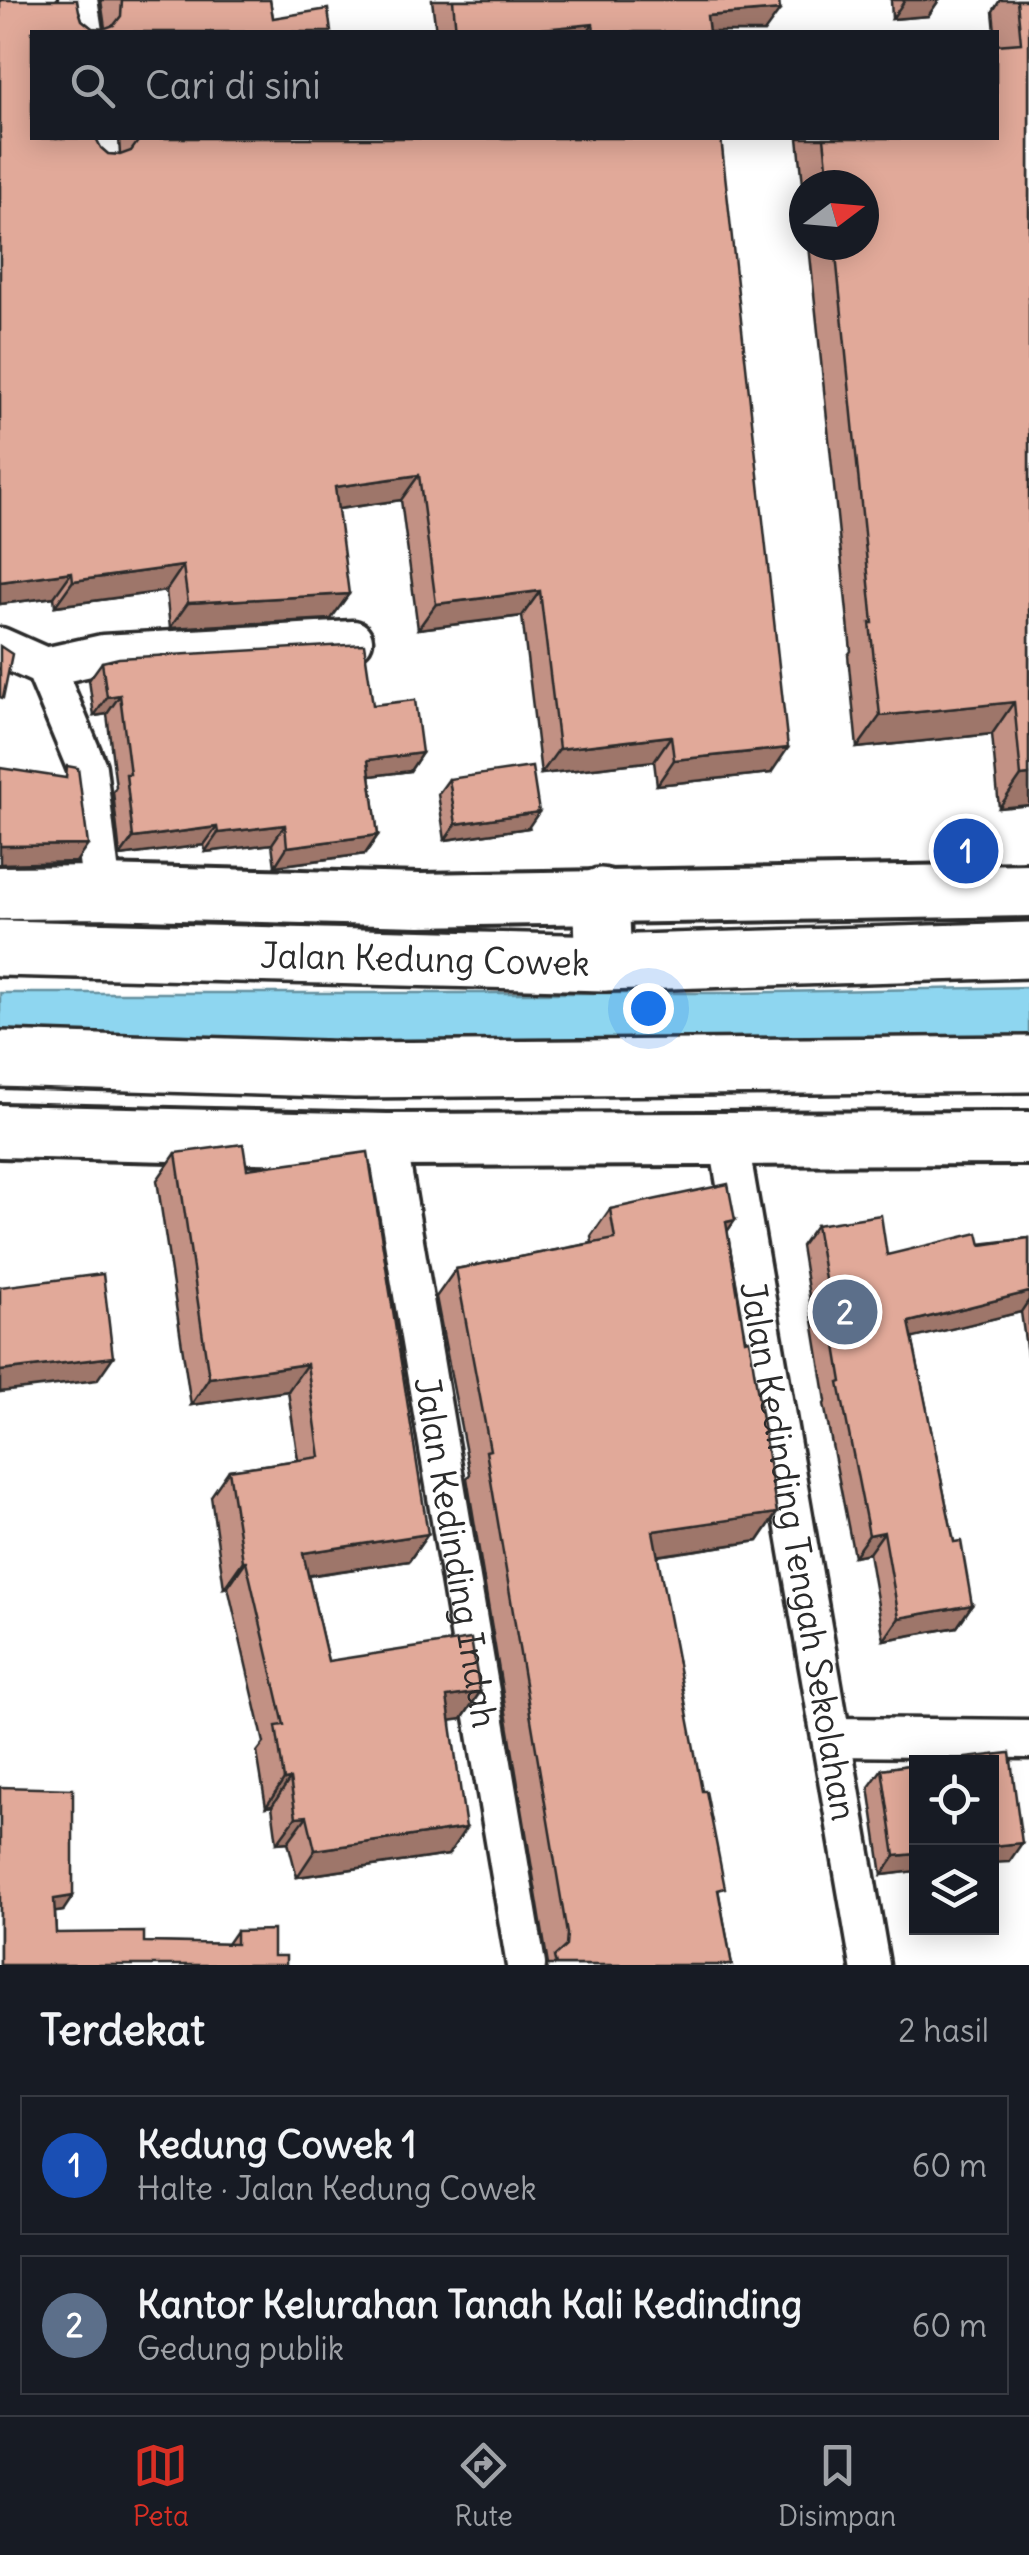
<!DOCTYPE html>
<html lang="id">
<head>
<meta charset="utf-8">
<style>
  body { margin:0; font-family:Delius,sans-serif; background:#20242c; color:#f1f3f6 }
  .controls { position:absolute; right:30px; bottom:30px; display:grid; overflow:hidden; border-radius:0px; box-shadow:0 5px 25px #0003 }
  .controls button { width:90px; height:90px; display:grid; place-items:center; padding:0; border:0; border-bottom:2px solid #363941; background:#171b24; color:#f1f3f6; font:50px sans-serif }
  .compass { position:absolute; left:789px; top:170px; width:90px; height:90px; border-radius:50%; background:#171b24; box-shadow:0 5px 25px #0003; rotate:74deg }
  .you { position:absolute; left:648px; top:1008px; width:35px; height:35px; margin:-25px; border:8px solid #fff; border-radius:50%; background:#1a73e8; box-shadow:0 0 0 15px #1a73e833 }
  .badge { display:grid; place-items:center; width:65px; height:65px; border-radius:50%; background:#d93025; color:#fff; font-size:32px; font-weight:700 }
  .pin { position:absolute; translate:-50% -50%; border:5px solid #fff; box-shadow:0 2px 10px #0006 }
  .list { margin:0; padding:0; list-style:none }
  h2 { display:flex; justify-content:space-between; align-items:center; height:130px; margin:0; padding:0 40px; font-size:42px }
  h2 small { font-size:32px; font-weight:400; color:#9ea1a6 }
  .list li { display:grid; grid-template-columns:65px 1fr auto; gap:30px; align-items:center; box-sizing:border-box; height:140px; margin:0 20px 20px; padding:0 20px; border:2px solid #363941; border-radius:0px }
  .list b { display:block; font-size:38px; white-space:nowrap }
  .list p { margin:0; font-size:32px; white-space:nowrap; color:#9ea1a6 }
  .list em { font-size:32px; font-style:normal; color:#9ea1a6 }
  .icon { flex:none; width:55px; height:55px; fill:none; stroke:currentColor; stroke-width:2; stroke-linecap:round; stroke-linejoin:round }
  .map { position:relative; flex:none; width:1029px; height:1965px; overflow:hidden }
  .search { position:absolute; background:#171b24; box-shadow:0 5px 25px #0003; left:30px; right:30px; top:30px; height:110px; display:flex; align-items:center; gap:25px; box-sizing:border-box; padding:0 35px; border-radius:0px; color:#9ea1a6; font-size:38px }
  .sheet { height:450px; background:#171b24 }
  nav { display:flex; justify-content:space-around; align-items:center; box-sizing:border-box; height:140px; border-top:2px solid #363941; background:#171b24; font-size:28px; color:#9ea1a6 }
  nav a { display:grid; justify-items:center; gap:5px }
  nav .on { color:#d93025 }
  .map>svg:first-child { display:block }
  .water { fill:#8ed6f0; stroke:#6692a1; stroke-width:2.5 }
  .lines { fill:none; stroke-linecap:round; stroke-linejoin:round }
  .street-casing { stroke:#2b2b2b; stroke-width:45 }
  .secondary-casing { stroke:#2b2b2b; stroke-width:60 }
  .highway-casing { stroke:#2b2b2b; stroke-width:62 }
  .street { stroke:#fff; stroke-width:38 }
  .secondary { stroke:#fff; stroke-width:52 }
  .highway { stroke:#fff; stroke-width:55 }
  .wall { fill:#c29184; stroke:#2b2b2b; stroke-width:2.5 }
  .shaded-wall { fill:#9e766b; stroke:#2b2b2b; stroke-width:2.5 }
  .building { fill:#e1a999; stroke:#2b2b2b; stroke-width:2.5 }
  .labels { text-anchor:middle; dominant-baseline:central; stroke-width:8; stroke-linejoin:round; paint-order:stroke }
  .street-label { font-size:35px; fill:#2b2b2b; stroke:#fff }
</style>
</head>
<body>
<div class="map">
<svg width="1029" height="1965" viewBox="0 0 1029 1965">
  <rect width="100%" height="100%" fill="#fff"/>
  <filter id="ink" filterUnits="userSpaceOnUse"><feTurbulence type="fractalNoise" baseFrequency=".01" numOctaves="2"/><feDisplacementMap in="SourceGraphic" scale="20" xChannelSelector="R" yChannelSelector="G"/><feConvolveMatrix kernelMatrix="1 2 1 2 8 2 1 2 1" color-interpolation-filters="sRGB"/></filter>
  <g filter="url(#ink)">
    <path class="water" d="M 1029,987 L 1029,1040 L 102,1044 L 0,1041 L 0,993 L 732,993 Z"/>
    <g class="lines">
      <defs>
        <g id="street">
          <path d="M 78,0 L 83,32"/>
          <path d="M 0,647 L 45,667 L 87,768 L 102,892"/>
          <path d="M 45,667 L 103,654 L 353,640"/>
          <path id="s1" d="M 728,1137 L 870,1965"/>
          <path id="s2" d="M 387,1140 L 526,1965"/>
          <path d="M 832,1737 L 1029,1739"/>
        </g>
        <g id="secondary">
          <path d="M 0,893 L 102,892 L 420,900 L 1029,890"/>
          <path d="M 0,1131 L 387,1140 L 1029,1138"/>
        </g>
        <g id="highway">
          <path d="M 601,896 L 604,963"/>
          <path id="s3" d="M 0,948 L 604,963 L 1029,950"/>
          <path d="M 0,1059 L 355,1070 L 1029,1064"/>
        </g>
      </defs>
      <use href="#street" class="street-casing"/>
      <use href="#secondary" class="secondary-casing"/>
      <use href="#highway" class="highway-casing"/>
      <use href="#street" class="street"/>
      <use href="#secondary" class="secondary"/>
      <use href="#highway" class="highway"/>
    </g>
    <g class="wall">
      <path d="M 0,0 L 79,11 L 82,20 L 92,28 L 103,29 L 105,28 L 101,0 L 270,0 L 273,18 L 331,32 L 32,32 L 101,148 L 108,154 L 120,155 L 119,138 L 721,138 L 771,773 L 657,785 L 654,761 L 541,774 L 522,616 L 418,629 L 401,500 L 338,509 L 331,619 L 170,628 L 166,591 L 55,606 L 54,597 L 0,604 Z"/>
      <path d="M 432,0 L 779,0 L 764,32 L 436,32 Z"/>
      <path d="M 891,0 L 939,0 L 928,16 L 892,19 Z"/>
      <path d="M 1000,0 L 1029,0 L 1029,805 L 999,808 L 992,734 L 857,748 L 848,655 L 851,651 L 809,245 L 864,245 L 864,185 L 804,185 L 804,193 L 798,138 L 996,138 L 996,32 L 995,32 L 993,11 Z"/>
      <path d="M 102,662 L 373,705 L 422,753 L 410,771 L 370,776 L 378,835 L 365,854 L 275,866 L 272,844 L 205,852 L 204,845 L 120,856 L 113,792 L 116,787 L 107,714 L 94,716 L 89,680 Z"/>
      <path d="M 449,779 L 528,828 L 445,840 L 438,794 Z"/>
      <path d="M 176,1153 L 247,1169 L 428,1534 L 409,1561 L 308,1576 L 328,1661 L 480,1692 L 462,1719 L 451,1720 L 448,1855 L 297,1877 L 288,1842 L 277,1843 L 272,1806 L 266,1807 L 257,1752 L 264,1743 L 228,1587 L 224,1588 L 211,1496 L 229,1470 L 298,1460 L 288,1391 L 191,1405 L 157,1180 Z"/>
      <path d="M 610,1209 L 735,1220 L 727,1231 L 777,1513 L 758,1541 L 657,1556 L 732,1965 L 548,1965 L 467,1478 L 470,1474 L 436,1297 L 456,1269 L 592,1243 L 591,1236 Z"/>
      <path d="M 816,1225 L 887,1255 L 1029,1238 L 1029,1369 L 1021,1312 L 912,1338 L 954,1542 L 972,1605 L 957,1627 L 884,1640 L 869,1553 L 854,1556 L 824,1404 L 826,1401 L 801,1246 Z"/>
      <path d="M 916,1764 L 916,1871 L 882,1875 L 869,1787 L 882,1769 Z"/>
      <path d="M 0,1787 L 63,1911 L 55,1912 L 56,1933 L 144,1942 L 227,1944 L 236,1931 L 273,1956 L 0,1965 Z"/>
    </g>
    <g class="shaded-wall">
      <path d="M 905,0 L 939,0 L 928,16 L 892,19 Z"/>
      <path d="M 780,10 L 764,32 L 696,32 L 707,16 Z"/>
      <path d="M 593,24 L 587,32 L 511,32 Z"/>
      <path d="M 419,475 L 401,500 L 317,512 L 335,487 Z"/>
      <path d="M 183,566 L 166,591 L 55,606 L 73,581 Z"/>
      <path d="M 72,572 L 54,597 L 0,604 L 0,582 Z"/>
      <path d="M 540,591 L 522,616 L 418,629 L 436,604 Z"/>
      <path d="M 349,594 L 331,619 L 170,628 L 188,603 Z"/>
      <path d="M 120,695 L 107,714 L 94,716 L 107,697 Z"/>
      <path d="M 1014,702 L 992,734 L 857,748 L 880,716 Z"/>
      <path d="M 671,736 L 654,761 L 541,774 L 559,749 Z"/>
      <path d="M 788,748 L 771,773 L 657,785 L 674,760 Z"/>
      <path d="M 422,753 L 410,771 L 355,778 L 368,760 Z"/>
      <path d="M 1029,775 L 1029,805 L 999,808 L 1021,776 Z"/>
      <path d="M 539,812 L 528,828 L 445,840 L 456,824 Z"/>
      <path d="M 285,825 L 272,844 L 205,852 L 218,833 Z"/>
      <path d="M 217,827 L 204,845 L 120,856 L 133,838 Z"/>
      <path d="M 378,835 L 365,854 L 275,866 L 287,847 Z"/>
      <path d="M 88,845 L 76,862 L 0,864 L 0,846 Z"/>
      <path d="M 735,1220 L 716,1248 L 726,1222 Z"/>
      <path d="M 1029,1292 L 1029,1300 L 1021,1312 L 894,1343 L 909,1322 Z"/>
      <path d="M 113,1357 L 97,1380 L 0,1392 L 0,1371 Z"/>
      <path d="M 307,1364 L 288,1391 L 191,1405 L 209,1378 Z"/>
      <path d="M 777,1513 L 758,1541 L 634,1559 L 653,1531 Z"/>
      <path d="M 884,1532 L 869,1553 L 854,1556 L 869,1535 Z"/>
      <path d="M 428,1534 L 409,1561 L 284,1579 L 303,1553 Z"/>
      <path d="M 243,1561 L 246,1561 L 228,1587 L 224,1588 Z"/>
      <path d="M 972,1605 L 957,1627 L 884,1640 L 899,1618 Z"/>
      <path d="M 480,1692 L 462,1719 L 429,1724 L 447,1697 Z"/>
      <path d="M 290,1779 L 272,1806 L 266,1807 L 284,1780 Z"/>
      <path d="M 307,1816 L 288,1842 L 277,1843 L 296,1817 Z"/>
      <path d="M 466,1828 L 448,1855 L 297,1877 L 315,1850 Z"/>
      <path d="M 1022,1843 L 1009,1862 L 992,1863 L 992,1846 Z"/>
      <path d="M 916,1854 L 916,1871 L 882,1875 L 895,1856 Z"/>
      <path d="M 73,1896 L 63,1911 L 44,1914 L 54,1899 Z"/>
    </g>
    <g class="building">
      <path d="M 0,0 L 77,0 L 79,11 L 82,20 L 92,28 L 103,29 L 114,25 L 121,16 L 122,0 L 270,0 L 273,18 L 328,9 L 331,32 L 32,32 L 32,138 L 96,138 L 101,148 L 108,154 L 120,155 L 131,151 L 139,140 L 138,138 L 721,138 L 788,748 L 674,760 L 671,736 L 559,749 L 540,591 L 436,604 L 419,475 L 335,487 L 349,594 L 188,603 L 183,566 L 73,581 L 72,572 L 0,582 Z"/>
      <path d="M 453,0 L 779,0 L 780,10 L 707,16 L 709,32 L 594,32 L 593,24 L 511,32 L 456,32 Z"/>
      <path d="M 1017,0 L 1029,0 L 1029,775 L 1021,776 L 1014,702 L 880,716 L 870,623 L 873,623 L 835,245 L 864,245 L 864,185 L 829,185 L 824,138 L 996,138 L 996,45 L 1021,43 Z"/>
      <path d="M 364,644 L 373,705 L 415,700 L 422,753 L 368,760 L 378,835 L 287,847 L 285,825 L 218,833 L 217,827 L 133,838 L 126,774 L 130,774 L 120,695 L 107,697 L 102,662 L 119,658 Z"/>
      <path d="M 0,646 L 12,654 L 3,698 L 0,697 Z"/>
      <path d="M 67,766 L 78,768 L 88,845 L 0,846 L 0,768 L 66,778 Z"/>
      <path d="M 532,767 L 539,812 L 456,824 L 449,779 Z"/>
      <path d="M 243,1144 L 247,1169 L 368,1152 L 428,1534 L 303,1553 L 328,1661 L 471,1639 L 480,1692 L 447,1697 L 466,1828 L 315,1850 L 307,1816 L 296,1817 L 290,1779 L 284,1780 L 276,1726 L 284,1725 L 246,1561 L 243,1561 L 229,1470 L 320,1457 L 307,1364 L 209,1378 L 176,1153 Z"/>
      <path d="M 728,1184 L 735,1220 L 726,1222 L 745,1340 L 749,1339 L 777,1513 L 653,1531 L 702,1791 L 706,1791 L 725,1888 L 718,1890 L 732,1965 L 556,1965 L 554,1957 L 566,1946 L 567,1934 L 486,1451 L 490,1450 L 456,1269 L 615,1239 L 610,1209 Z"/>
      <path d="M 881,1215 L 887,1255 L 978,1233 L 981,1245 L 1029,1238 L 1029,1292 L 909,1322 L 954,1542 L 961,1541 L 972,1605 L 899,1618 L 884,1532 L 869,1535 L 839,1383 L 842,1382 L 816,1225 Z"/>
      <path d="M 103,1274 L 113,1357 L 0,1371 L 0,1287 Z"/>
      <path d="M 1010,1753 L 1022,1843 L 992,1846 L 992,1762 L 931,1762 Z"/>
      <path d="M 916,1764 L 916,1854 L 895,1856 L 882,1769 Z"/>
      <path d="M 0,1787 L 73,1789 L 73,1896 L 54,1899 L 56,1933 L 144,1932 L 144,1942 L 236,1944 L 236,1931 L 273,1930 L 273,1956 L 286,1956 L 286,1965 L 0,1965 Z"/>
    </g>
  </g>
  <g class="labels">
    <g class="street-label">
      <text stroke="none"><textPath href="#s3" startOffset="425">Jalan Kedung Cowek</textPath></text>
      <text stroke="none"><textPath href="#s1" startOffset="420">Jalan Kedinding Tengah Sekolahan</textPath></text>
      <text stroke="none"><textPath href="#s2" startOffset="418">Jalan Kedinding Indah</textPath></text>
    </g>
  </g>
</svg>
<div class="controls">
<button><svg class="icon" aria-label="locate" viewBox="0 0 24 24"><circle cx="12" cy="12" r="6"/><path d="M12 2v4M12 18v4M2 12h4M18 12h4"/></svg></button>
<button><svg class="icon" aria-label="layers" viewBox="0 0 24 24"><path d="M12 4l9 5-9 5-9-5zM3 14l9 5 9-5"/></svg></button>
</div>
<svg class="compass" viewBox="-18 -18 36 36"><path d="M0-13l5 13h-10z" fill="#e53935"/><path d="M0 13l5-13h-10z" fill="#9ea1a6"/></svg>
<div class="you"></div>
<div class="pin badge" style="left:966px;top:851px;background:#1a4fb4">1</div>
<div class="pin badge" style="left:845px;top:1312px;background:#5c6f8a">2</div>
<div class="search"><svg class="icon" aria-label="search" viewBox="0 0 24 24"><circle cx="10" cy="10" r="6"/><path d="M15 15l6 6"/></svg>Cari di sini</div>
</div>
<section class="sheet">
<h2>Terdekat<small>2 hasil</small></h2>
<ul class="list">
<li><span class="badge" style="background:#1a4fb4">1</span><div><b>Kedung Cowek 1</b><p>Halte · Jalan Kedung Cowek</p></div><em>60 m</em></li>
<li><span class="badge" style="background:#5c6f8a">2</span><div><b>Kantor Kelurahan Tanah Kali Kedinding</b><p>Gedung publik</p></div><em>60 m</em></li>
</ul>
</section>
<nav>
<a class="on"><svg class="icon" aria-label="map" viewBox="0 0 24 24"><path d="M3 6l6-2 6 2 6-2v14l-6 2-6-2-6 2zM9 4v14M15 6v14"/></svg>Peta</a>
<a><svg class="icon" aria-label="directions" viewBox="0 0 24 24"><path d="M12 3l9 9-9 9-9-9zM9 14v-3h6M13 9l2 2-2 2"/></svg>Rute</a>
<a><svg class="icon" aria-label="saved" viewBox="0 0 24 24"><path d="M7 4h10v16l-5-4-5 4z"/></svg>Disimpan</a>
</nav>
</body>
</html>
